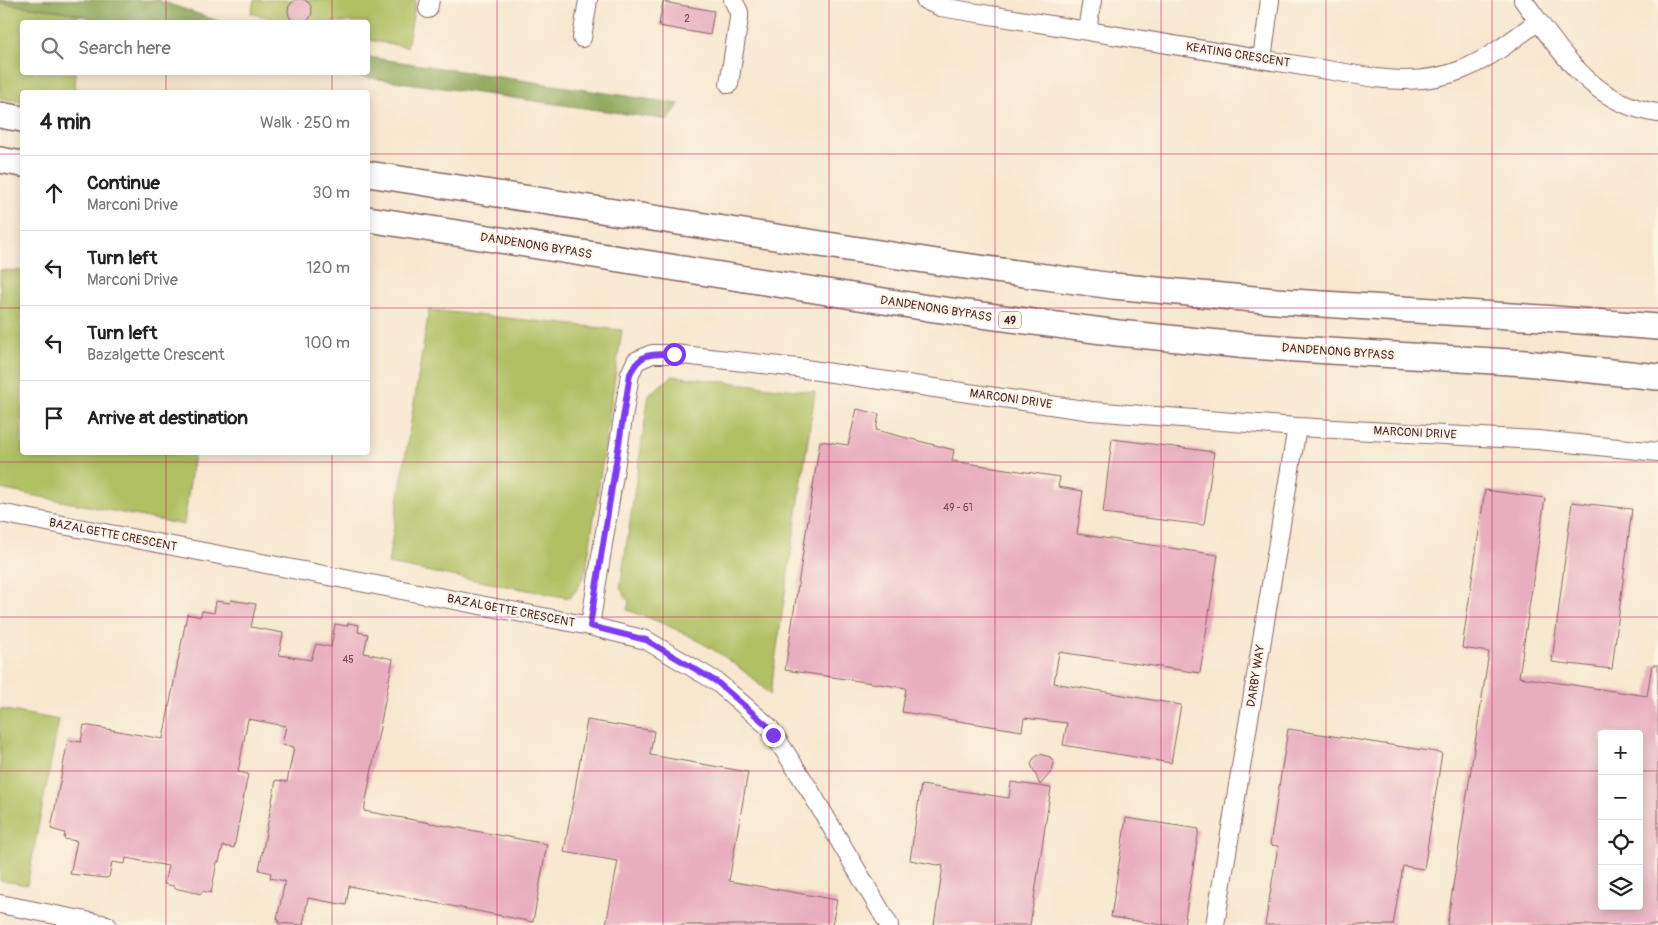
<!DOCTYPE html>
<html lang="en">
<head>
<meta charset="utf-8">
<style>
  body { margin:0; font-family:Pangolin,sans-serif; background:#f6f6f6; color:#222 }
  .controls { position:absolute; right:15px; bottom:15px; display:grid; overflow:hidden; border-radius:5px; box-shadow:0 2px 12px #0003 }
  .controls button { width:45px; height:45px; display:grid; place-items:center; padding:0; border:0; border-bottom:1px solid #e0e0e0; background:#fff; color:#222; font:25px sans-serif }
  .stop { position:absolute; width:15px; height:15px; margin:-11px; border:4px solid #7c3aed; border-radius:50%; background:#fff }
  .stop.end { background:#7c3aed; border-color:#fff; box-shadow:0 1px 5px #0008 }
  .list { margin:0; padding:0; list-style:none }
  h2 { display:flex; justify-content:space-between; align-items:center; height:65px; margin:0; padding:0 20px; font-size:21px }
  h2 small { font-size:16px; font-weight:400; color:#767676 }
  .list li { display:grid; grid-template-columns:32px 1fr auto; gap:15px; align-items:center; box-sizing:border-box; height:75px; padding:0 20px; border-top:1px solid #e0e0e0 }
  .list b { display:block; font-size:19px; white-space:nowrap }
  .list p { margin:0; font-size:16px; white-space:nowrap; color:#767676 }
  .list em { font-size:16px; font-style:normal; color:#767676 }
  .icon { flex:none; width:28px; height:28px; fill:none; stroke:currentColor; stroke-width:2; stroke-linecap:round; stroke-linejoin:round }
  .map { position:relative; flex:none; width:1658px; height:925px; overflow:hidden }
  .search { position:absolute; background:#fff; box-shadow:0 2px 12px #0003; left:20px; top:20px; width:350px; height:55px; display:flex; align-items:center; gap:12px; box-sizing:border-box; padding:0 18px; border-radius:5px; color:#767676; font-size:19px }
  .panel { position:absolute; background:#fff; box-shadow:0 2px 12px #0003; left:20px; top:90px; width:350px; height:365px; border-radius:5px }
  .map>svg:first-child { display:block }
  .green { fill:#b0c063; stroke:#7d7047 }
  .forest { fill:#8ca659; stroke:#6b6242 }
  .building { fill:#e8aebf; fill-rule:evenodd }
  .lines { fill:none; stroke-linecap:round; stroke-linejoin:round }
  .minor-casing { stroke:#876564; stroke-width:20 }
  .highway-casing { stroke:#876564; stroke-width:28 }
  .minor { stroke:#fff; stroke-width:18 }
  .highway { stroke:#fff; stroke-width:25 }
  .route { stroke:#7c3aed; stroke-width:6 }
  .grid { fill:none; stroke:#c2185b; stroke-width:1; stroke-opacity:0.55 }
  .labels { text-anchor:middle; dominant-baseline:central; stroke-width:4; stroke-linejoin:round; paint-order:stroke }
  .number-label { font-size:10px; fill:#724350 }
  .shield { fill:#fcf5e5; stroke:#7f5f63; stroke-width:1 }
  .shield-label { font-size:11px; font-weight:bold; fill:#4a1f2b }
  .street-label { font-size:12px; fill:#4a1f2b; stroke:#fcf5e5 }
</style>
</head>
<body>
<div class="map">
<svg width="1658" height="925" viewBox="0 0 1658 925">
  <rect width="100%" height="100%" fill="#fcf5e5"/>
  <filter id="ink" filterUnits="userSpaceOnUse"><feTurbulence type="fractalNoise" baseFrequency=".02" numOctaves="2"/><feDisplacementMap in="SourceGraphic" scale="10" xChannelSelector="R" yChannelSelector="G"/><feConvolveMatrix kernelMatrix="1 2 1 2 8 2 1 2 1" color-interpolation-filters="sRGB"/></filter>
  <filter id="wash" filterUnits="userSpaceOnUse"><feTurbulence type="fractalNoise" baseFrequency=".0096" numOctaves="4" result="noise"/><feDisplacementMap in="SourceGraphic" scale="20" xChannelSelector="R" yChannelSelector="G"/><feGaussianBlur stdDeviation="1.12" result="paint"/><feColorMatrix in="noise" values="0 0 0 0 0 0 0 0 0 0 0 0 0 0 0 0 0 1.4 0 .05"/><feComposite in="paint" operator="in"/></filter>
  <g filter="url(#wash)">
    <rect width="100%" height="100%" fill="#f7e7cf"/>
    <g class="green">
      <path d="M 0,0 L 78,0 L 77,22 L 22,22 L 22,72 L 76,73 L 75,92 L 22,92 L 22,102 L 0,98 Z"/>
      <path d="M 254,0 L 416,0 L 407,47 L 368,40 L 368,22 L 286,22 L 251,13 Z"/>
      <path d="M 0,270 L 22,271 L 22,452 L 194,453 L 184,525 L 0,489 Z"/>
      <path d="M 429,310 L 622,330 L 586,571 L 578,588 L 570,598 L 388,564 Z"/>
      <path d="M 673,376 L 815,392 L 770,695 C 730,654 681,628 627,610 L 629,602 L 620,588 L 649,394 Z"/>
      <path d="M 0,709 L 59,720 L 27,885 L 0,880 Z"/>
    </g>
    <g class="forest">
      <path d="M 0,0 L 158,0 L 221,22 L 104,22 L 67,12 L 0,3 Z"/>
      <path d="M 368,57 L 679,104 L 669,120 L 336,73 L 368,72 Z"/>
    </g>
    <g id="blocks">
      <g class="building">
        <circle cx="300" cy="11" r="12"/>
        <path d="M 663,2 L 714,11 L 710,35 L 659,26 Z"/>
        <path d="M 857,409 L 879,414 L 876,430 L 954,450 L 952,461 L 1060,477 L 1058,487 L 1083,491 L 1077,534 L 1218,555 L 1200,673 L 1059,652 L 1054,683 L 1181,705 L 1171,763 L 1063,745 L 1067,723 L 1024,718 L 1022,731 L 902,712 L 906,688 L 785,670 L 820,441 L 848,445 Z"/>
        <path d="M 1112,439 L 1214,452 L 1204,525 L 1103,513 Z"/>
        <path d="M 1485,490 L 1545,498 L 1519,677 L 1647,696 L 1652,665 L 1658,665 L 1658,925 L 1447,925 L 1489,652 L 1462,648 ZM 1602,734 L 1639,734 L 1639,906 L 1602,906 Z"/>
        <path d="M 1572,502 L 1632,509 L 1612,669 L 1552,662 Z"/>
        <path d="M 231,600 L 256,604 L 251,627 L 283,633 L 279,655 L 311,660 L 316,644 L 331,647 L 335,624 L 347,626 L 348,623 L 359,625 L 358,632 L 368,634 L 364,653 L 393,659 L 364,811 L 547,844 L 533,922 L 349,886 L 346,905 L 308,898 L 303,925 L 278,923 L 279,920 L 277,919 L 285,881 L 270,878 L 271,873 L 259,870 L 276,780 L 287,782 L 294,747 L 282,745 L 286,726 L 248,719 L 238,772 L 248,774 L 234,848 L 223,846 L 219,862 L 217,862 L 211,893 L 202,891 L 201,894 L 174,888 L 174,886 L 164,884 L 168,866 L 126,858 L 125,864 L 112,862 L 109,877 L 106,878 L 70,874 L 77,841 L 64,839 L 65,833 L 51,829 L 68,740 L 81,742 L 84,725 L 163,739 L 187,614 L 200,617 L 202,611 L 214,613 L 216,601 L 230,603 Z"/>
        <path d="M 587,720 L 654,731 L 650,755 L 748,772 L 729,881 L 837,900 L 832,925 L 606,925 L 618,861 L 564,852 Z"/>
        <path d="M 1288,729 L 1442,753 L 1424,869 L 1403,866 L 1393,925 L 1265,925 L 1278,846 L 1270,845 Z"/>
        <path d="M 1040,754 L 1050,757 L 1054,763 L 1052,771 L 1040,785 L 1031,764 L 1034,758 Z"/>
        <path d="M 1011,782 L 1051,788 L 1030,925 L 934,925 L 943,866 L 910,860 L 921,785 L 1009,798 Z"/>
        <path d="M 1126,818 L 1199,829 L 1184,925 L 1162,925 L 1111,917 Z"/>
      </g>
    </g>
  </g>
  <g filter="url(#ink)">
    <use href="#blocks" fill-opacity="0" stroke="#876564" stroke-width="1"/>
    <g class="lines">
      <defs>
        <g id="minor">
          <path d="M 925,0 L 941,7 L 1376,78 C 1449,88 1483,63 1538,21"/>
          <path d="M 1523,0 C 1560,50 1591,104 1658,113"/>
          <path d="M 428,9 L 430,0"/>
          <path d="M 1087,30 L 1092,0"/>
          <path d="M 582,38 L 588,0"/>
          <path d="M 1262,59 L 1270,0"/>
          <path d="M 729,84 L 739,18 L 739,12 L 733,0"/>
          <path d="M 0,513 L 590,626 L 646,640 L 717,682 L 769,727 L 809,789 L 889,925"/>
          <path d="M 590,626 L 630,374 L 636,361 L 652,354 L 674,354 L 798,368 L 1091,411 L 1297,427 L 1538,440 L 1658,452"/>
          <path d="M 0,904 L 107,925"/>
          <path d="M 1215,925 L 1297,427"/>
        </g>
        <g id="highway">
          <path d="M 0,115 L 22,119"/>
          <path d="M 0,160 L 22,164"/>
          <path d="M 368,174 L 950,264 L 1113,286 L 1276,301 L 1542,318 L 1658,327"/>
          <path d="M 368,219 L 928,308 L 1118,333 L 1249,346 L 1526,363 L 1658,377"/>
        </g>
      </defs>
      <use href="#minor" class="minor-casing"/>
      <use href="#highway" class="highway-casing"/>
      <use href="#minor" class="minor"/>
      <use href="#highway" class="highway"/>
    </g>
  </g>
  <g class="lines" filter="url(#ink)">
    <path class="route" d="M 674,354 C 650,354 641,352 630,374 L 590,626 L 646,640 L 717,682 L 769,727 L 773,735"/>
  </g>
  <path class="grid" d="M 166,0 L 166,22M 332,0 L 332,22M 497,0 L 497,925M 663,0 L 663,925M 829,0 L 829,925M 995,0 L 995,925M 1161,0 L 1161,925M 1326,0 L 1326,925M 1492,0 L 1492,925M 166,72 L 166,92M 332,72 L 332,92M 0,154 L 22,154M 368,154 L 1658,154M 0,308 L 22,308M 368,308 L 1658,308M 166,452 L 166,925M 332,452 L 332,925M 0,462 L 1658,462M 0,617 L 1658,617M 0,771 L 1602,771M 1639,771 L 1658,771"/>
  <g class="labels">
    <g class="number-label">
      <text x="687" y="19">2</text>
      <text x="958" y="508">49 - 61</text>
      <text x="348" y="660">45</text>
    </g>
    <rect class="shield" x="999" y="311.5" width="22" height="17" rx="4"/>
    <g class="shield-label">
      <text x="1010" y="320">49</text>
    </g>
    <g class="street-label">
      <text transform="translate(1238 55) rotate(9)">KEATING CRESCENT</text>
      <text transform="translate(536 246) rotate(9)">DANDENONG BYPASS</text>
      <text transform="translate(936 309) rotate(9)">DANDENONG BYPASS</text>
      <text transform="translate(1338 352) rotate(4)">DANDENONG BYPASS</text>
      <text transform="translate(1011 399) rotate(8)">MARCONI DRIVE</text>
      <text transform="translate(1415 433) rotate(3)">MARCONI DRIVE</text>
      <text transform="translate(113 535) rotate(11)">BAZALGETTE CRESCENT</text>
      <text transform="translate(511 611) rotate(11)">BAZALGETTE CRESCENT</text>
      <text transform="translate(1256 676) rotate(-81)">DARBY WAY</text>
    </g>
  </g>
</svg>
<div class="controls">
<button>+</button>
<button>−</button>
<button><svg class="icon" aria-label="locate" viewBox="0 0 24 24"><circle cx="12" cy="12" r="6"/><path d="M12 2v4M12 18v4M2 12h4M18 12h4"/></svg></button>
<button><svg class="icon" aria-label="layers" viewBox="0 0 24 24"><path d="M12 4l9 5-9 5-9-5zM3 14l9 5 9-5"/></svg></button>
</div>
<div class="stop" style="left:674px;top:354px"></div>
<div class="stop end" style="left:773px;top:735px"></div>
<div class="search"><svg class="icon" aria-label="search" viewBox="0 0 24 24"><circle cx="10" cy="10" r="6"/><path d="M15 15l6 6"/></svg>Search here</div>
<section class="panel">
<h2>4 min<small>Walk · 250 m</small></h2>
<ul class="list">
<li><svg class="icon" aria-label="ahead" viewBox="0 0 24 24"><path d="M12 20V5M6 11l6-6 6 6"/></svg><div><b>Continue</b><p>Marconi Drive</p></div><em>30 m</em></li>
<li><svg class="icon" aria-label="left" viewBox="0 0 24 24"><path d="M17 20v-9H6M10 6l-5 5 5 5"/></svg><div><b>Turn left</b><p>Marconi Drive</p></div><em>120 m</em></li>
<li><svg class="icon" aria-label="left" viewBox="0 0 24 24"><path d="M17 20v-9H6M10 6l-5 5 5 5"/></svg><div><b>Turn left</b><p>Bazalgette Crescent</p></div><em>100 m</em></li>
<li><svg class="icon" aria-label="arrive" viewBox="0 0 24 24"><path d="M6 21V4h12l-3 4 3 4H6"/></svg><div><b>Arrive at destination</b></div></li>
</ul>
</section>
</div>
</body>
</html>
